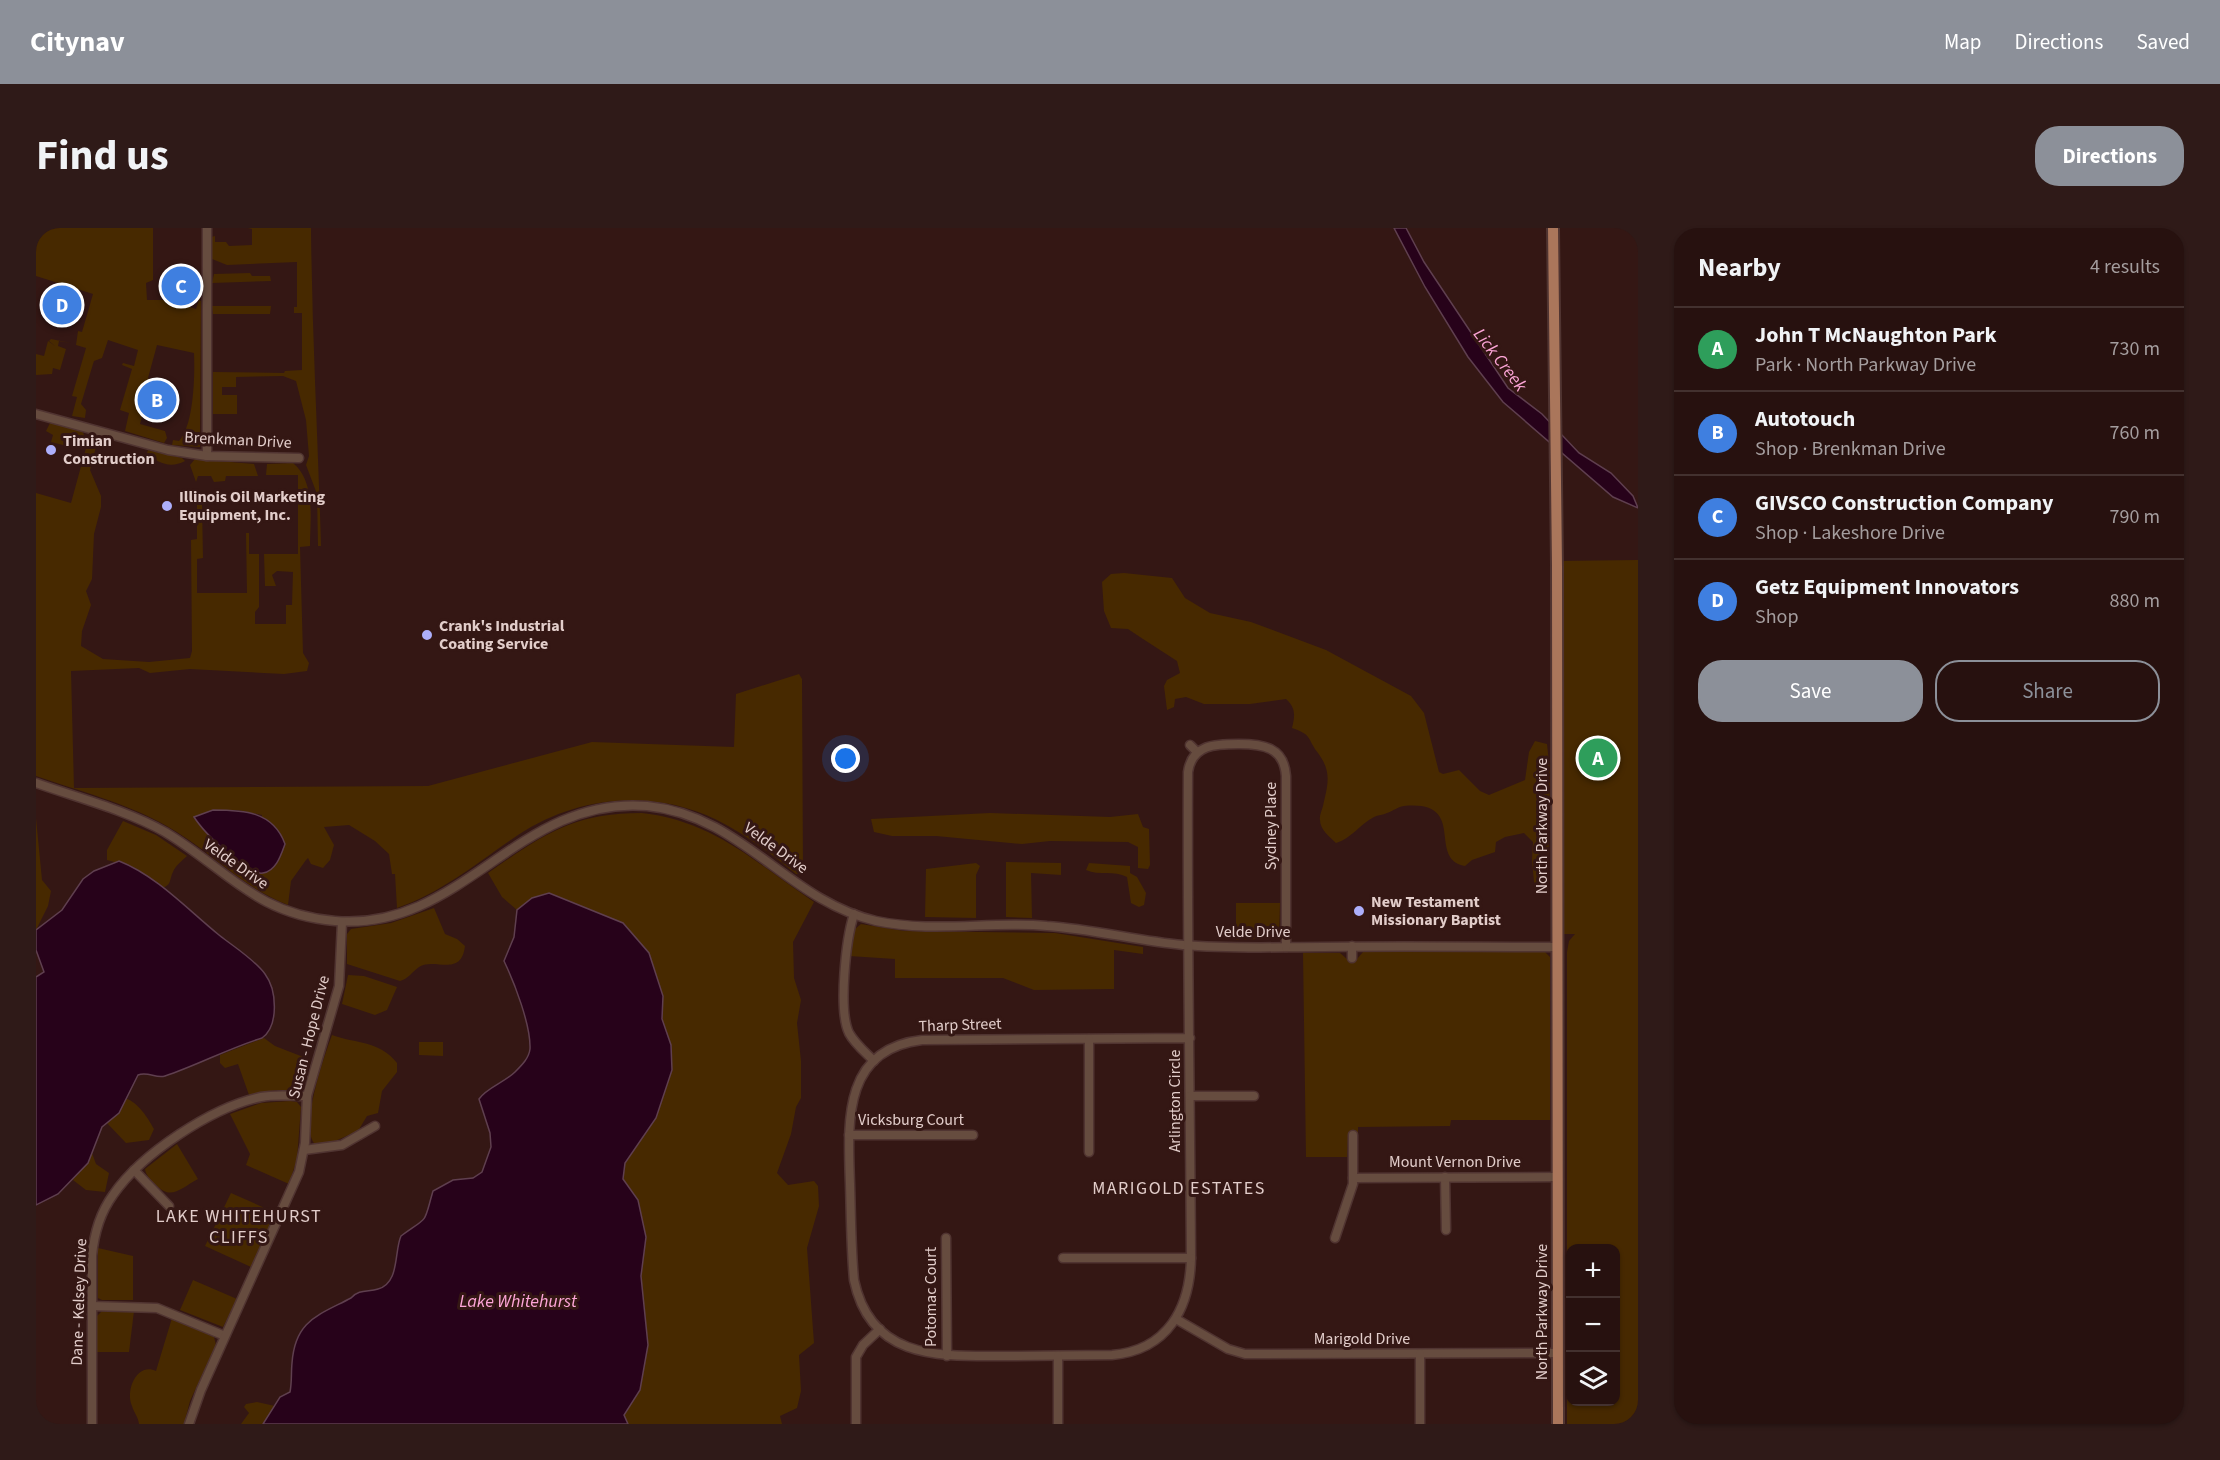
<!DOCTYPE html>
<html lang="en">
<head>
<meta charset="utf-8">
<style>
  body { margin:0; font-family:"Source Sans 3",sans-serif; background:#2f1a18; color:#f1f3f6 }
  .controls { position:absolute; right:18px; bottom:18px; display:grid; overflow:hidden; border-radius:12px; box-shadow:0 2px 4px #0004 }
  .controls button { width:54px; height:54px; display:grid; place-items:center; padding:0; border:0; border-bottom:2px solid #43312f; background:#27110f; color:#f1f3f6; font:30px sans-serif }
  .you { position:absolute; left:810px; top:531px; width:21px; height:21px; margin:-15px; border:4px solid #fff; border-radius:50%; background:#1a73e8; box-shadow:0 0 0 9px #1a73e833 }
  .badge { display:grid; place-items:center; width:39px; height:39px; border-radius:50%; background:#8c9099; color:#fff; font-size:20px; font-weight:700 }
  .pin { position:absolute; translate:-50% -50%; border:3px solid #fff; box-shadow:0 2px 6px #0006 }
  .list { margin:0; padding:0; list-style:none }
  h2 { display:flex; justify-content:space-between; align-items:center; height:78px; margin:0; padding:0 24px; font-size:26px }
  h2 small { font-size:20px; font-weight:400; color:#a49d9e }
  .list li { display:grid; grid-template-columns:39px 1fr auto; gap:18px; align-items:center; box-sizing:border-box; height:84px; padding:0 24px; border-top:2px solid #43312f }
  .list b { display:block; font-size:22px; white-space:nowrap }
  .list p { margin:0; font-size:20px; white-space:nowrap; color:#a49d9e }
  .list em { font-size:20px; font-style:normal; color:#a49d9e }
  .actions { display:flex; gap:12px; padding:18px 24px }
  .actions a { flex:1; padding:14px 0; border:2px solid #8c9099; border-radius:24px; text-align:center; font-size:21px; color:#8c9099 }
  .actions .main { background:#8c9099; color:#fff }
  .icon { flex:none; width:33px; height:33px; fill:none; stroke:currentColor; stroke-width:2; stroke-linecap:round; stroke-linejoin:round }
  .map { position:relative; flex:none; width:1602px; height:1196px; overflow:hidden; border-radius:24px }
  header { display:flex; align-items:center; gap:36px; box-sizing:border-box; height:84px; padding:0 30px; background:#8c9099; color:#fff }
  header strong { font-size:28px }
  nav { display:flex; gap:33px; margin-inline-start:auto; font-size:21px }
  .intro { display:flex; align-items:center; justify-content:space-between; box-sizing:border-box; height:144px; padding:0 36px }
  h1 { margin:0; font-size:42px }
  .button { padding:15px 27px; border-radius:24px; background:#8c9099; color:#fff; font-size:21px; font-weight:700 }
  main { display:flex; gap:36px; padding:0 36px }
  aside { flex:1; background:#27110f; border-radius:24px; box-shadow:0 2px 4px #0004 }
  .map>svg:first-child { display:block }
  .green { fill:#472900; fill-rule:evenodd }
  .water { fill:#27021a; stroke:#5f3f4f; stroke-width:1.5 }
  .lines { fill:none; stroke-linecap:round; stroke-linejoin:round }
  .minor-casing { stroke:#503431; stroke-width:11 }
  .major-casing { stroke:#503431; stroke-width:14 }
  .minor { stroke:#664c3f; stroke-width:8 }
  .major { stroke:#aa765b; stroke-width:10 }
  .poi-dot { fill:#adaffb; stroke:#341714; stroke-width:2 }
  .labels { text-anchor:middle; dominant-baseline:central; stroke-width:6; stroke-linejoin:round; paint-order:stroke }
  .street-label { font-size:16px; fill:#e2cdca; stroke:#341714 }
  .poi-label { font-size:16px; font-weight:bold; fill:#e2cdca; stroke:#341714; text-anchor:start }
  .water-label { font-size:18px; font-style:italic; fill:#fda5d7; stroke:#341714 }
  .neighbourhood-label { font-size:18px; letter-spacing:1.5px; fill:#e2cdca; stroke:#341714 }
</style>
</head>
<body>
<header>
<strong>Citynav</strong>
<nav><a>Map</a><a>Directions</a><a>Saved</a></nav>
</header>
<div class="intro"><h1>Find us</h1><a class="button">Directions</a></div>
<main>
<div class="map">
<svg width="1602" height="1196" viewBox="0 0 1602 1196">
  <rect width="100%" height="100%" fill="#341714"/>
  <g class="green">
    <path d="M 0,0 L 117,0 L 117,52 L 110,55 L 111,72 L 156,72 L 154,79 L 160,81 L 163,72 L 165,73 L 164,219 L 136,217 L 137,212 L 143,213 C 158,197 159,147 158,125 L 121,117 L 112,150 L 116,154 L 104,196 L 129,203 L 131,210 L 128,215 L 89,203 L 93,185 L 84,182 L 96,141 L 86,137 L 87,135 L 98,138 L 102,122 L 72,112 L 66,130 L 58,133 L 57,136 L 45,176 L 50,182 L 49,190 L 36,188 L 41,169 L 36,168 L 50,120 L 40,117 L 42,103 L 46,104 L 57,66 L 0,48 Z"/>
    <path d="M 212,0 L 275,0 C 276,106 282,212 285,318 L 282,318 L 281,266 L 270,237 L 273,228 L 270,192 L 260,153 L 247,148 L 200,149 L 200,159 L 186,159 L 186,167 L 201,167 L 201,186 L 177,186 L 177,144 L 248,145 L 249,143 L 266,142 L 266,85 L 258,85 L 258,79 L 261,79 L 261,34 L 191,37 L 176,31 L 175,9 L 179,8 L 179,14 L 190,14 L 193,18 L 216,17 L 216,1 Z"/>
    <path d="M 214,45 L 216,48 L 234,48 L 235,53 L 176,55 L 178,46 Z"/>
    <path d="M 176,78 L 235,78 L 234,86 L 177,86 Z"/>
    <path d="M 15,111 L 35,115 L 23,113 L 22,118 L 30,121 L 24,142 L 17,140 L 16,146 L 0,147 L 0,126 L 8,128 L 12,113 L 19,118 L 13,113 Z"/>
    <path d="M 15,193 L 46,202 L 48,207 L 43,221 L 15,214 L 17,207 L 10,203 Z"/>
    <path d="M 59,206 L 62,206 L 62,211 L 54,242 L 65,268 L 65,279 L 58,306 L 56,351 L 50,363 L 55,377 L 46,403 L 45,418 L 67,431 L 113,434 L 154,430 L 156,423 L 155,312 L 161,311 L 161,270 L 173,270 L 173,275 L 166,276 L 167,330 L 161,331 L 161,365 L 211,365 L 210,305 L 213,305 L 213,326 L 223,326 L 223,379 L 219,384 L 219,396 L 250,396 L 250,377 L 256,377 L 257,344 L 241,343 L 236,347 L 240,358 L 229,358 L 228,326 L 262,326 L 262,247 L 230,247 L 231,236 L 257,235 C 280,254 274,292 274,318 L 264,319 L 267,425 L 273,435 L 271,443 L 248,446 L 154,441 L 114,445 L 103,440 L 35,443 L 38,560 L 392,558 L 556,514 L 698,519 L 700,466 L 763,446 L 766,451 L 767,646 L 760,646 C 735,626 709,606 681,592 C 616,560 541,568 482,607 C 442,634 407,664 361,680 L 359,646 L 356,646 L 353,626 L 339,613 L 313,597 L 288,599 L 298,617 L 294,632 L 287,640 L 275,636 L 272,630 L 270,632 L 255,653 L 252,677 C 205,659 173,621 129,597 C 90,575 43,563 0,548 L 0,265 L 35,275 L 53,209 ZM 176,582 L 202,582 L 226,587 L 222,645 C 198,633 174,612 158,590 Z"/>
    <path d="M 112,222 L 146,230 L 149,233 C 134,241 122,235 111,225 Z"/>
    <path d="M 159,231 L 218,236 L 222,248 L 190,248 L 189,253 L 178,254 L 175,248 L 162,248 L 160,254 L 154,237 Z"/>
    <path d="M 1602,332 L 1602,1196 L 1531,1196 L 1531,724 L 1533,713 L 1539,706 L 1521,706 L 1521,333 ZM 1534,1020 L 1580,1020 L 1580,1174 L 1534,1174 Z"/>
    <path d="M 1088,345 L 1136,350 L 1149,370 L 1174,385 L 1215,394 L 1290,422 L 1375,468 L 1388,485 L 1403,544 L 1407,546 L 1423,542 L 1444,563 L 1453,567 L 1489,552 L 1493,524 L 1499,513 L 1511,516 L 1514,544 L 1512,655 L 1504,666 L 1499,665 L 1496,632 L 1497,614 L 1488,605 L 1469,609 L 1460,614 L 1459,624 L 1436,632 L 1429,638 C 1390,631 1433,572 1368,578 C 1361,579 1357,583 1351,585 C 1347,587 1342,587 1338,589 C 1324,596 1315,611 1300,615 C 1294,609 1284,602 1284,592 C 1283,588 1286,582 1287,578 C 1292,556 1296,544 1282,525 C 1271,511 1277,507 1256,500 C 1259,488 1260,480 1250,471 L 1214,476 L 1168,476 L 1150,469 L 1139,471 L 1138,479 L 1131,482 L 1128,458 L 1131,452 L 1144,445 L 1141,433 L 1107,411 L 1092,401 L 1075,400 L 1068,383 L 1066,354 L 1075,346 Z"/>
    <path d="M 606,585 C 678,593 720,635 778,674 L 757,714 L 758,750 L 765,772 L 761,795 L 765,833 L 765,870 L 760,879 L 755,906 L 741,945 L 752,957 L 778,953 L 782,958 L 783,978 L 771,1020 L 778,1115 L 763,1127 L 765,1163 L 761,1180 L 744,1188 L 746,1196 L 592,1196 L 588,1187 L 604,1162 L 612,1117 L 605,1048 L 610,1009 L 602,972 L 587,951 L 589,935 L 620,890 L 636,842 L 635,817 L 626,791 L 627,768 L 496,670 L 481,682 L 466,669 L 452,645 C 507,607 536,585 606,585 Z"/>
    <path d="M 954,585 L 1074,589 L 1102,586 L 1107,599 L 1113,601 L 1114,637 L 1112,641 L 1102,640 L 1102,619 L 1092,614 L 1014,613 L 986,616 L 900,608 L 856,608 L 838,604 L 835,591 Z"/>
    <path d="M 0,590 L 6,652 L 15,663 L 12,678 L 0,702 Z"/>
    <path d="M 87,593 L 120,607 L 151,628 C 147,632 139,638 137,644 C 133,652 136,657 126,660 L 97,639 L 71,632 L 71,622 Z"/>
    <path d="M 970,634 L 1025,635 L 1025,647 L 995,645 L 996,690 L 970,689 Z"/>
    <path d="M 940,635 L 944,638 L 940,647 L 940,690 L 889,689 L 890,641 Z"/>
    <path d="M 1053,635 L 1094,638 L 1094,645 L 1101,649 L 1110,665 L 1108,677 L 1103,679 L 1095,675 L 1091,649 C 1078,642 1063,648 1050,642 Z"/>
    <path d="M 1200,675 L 1244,675 L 1243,710 L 1200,712 Z"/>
    <path d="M 398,680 L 409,706 L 421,711 L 429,718 C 425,750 399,729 383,739 C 376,744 372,751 364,753 L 311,736 L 311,706 L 315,701 L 355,695 Z"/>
    <path d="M 825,696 L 868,703 L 1019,705 L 1107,719 L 1107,726 L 1078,722 L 1078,761 L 998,762 L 967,750 L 859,750 L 859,731 L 813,728 L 819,701 Z"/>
    <path d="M 1508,723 L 1514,729 L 1514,892 L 1415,892 L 1414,898 L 1322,899 L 1322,906 L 1312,906 L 1311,929 L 1270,929 L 1267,725 L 1304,725 L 1311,731 L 1321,731 L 1327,724 Z"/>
    <path d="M 312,747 L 328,748 L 361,759 L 351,782 L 339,787 L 306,776 Z"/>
    <path d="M 296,807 C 320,816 343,812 361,835 L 361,844 L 346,863 L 342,885 L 331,888 L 322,903 L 299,913 L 280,917 C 262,902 289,826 296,807 Z"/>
    <path d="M 228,810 L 239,818 L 275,832 L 265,862 L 240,862 L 213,867 L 202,836 L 189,840 L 184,835 L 184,827 Z"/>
    <path d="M 383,814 L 407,814 L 407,828 L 383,827 Z"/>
    <path d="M 89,870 C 102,874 112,890 118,901 L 113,912 L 90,915 L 71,895 L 83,885 Z"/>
    <path d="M 254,873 L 261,874 L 265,879 L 261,931 L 253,956 L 210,937 L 214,926 L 194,886 L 225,875 Z"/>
    <path d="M 141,916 L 162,951 C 145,960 135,973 120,957 C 115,952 110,948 109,941 Z"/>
    <path d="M 56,925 L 60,936 L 73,945 L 69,964 L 50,962 L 37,952 Z"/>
    <path d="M 195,965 L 240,985 L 215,1039 L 169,1018 Z"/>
    <path d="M 62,1020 L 97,1028 L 97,1072 L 66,1072 L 62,1070 Z"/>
    <path d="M 157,1052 L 201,1071 L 187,1099 L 144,1082 Z"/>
    <path d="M 66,1083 L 98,1083 L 93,1124 L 61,1124 L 61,1088 Z"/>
    <path d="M 136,1090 L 178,1109 L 180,1117 L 154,1173 L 148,1196 L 103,1196 C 102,1188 98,1185 96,1178 C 89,1162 101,1134 120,1143 Z"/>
    <path d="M 221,1174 L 239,1178 L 227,1196 L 205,1196 L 213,1185 L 208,1179 L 210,1176 Z"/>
  </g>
  <g class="water">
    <path d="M 1358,0 L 1370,0 L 1388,34 L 1472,160 L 1506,186 L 1543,225 L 1575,245 L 1597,268 L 1602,280 L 1577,269 L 1467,174 L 1432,129 L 1389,59 Z"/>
    <path d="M 177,582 C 207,582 237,583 249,616 C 245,627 240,643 227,645 C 210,648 167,603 158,589 Z"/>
    <path d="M 83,633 C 121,648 152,682 183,707 C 198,719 218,731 229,746 C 241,762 243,798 226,810 C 193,820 162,837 129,848 C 120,851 112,843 102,847 L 83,885 L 66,899 L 52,935 L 22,966 L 0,977 L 0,749 L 8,744 L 0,722 L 0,702 L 26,682 L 47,651 L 58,643 Z"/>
    <path d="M 513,665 L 587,695 L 613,725 L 627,768 L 626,791 L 635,817 L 636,842 L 620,890 L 589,935 L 587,951 L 602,972 L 610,1009 L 605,1048 L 612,1117 L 604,1162 L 588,1187 L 592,1196 L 227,1196 L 244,1169 L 254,1164 C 256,1154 255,1145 256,1135 C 259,1092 283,1087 315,1070 C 323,1061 332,1064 342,1061 C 364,1055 358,1023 365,1008 C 394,987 387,997 397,963 L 417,952 L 437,950 L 446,944 L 455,919 L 454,905 L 443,871 C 450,860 469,854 479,844 C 486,837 493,830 494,821 C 495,797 478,754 468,733 L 478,709 L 481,682 L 496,670 Z"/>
  </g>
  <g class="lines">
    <defs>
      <g id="minor">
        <path d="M 171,0 L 171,228"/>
        <path d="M 0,186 L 132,222 L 171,228 L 263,230"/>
        <path d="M 1154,517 L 1161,524"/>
        <path d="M 0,555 C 42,570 90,582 129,604 C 191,641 219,686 299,693 C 426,704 482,567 611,578 C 706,587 752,673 840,693 C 896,705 955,693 1011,698 C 1057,701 1102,713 1147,717 C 1193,721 1240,719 1286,719 C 1364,718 1443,719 1521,719"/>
        <path d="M 818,686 C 810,711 802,782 813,805 C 819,816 829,824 838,833"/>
        <path d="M 1316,718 L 1316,730"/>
        <path d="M 1154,810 L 886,812 C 806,821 812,895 814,956 C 815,988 815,1020 818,1052 C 835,1133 905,1128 970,1128 C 1005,1128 1041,1127 1076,1127 C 1132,1122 1154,1080 1155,1030 C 1154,868 1151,706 1152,544 C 1156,516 1180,516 1203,516 C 1227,516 1248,519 1250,548 L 1250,719"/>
        <path d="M 1053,811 L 1053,924"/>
        <path d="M 1154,868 L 1218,868"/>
        <path d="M 813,907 L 937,907"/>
        <path d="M 268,922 L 306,917 L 339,898"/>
        <path d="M 98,942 L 133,978"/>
        <path d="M 1409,949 L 1410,1002"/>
        <path d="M 1317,950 L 1521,949"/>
        <path d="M 910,1010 L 911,1128"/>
        <path d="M 1299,1010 L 1317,956 L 1317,907"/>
        <path d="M 1027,1030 L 1155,1030"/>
        <path d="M 56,1078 L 121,1080 L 189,1108"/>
        <path d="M 1140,1091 L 1192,1121 L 1209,1126 L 1521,1125"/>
        <path d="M 1384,1126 L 1384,1196"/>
        <path d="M 1022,1128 L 1022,1196"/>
        <path d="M 56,1196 L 56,1028 C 58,1006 64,985 77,967 C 105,926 176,879 225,869 C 240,866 256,868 271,868"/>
        <path d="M 153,1196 L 165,1162 L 263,944 L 269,915 L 271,868 L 303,758 L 306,694"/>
        <path d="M 820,1196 L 820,1129 L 827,1117 L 844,1101"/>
      </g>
      <path id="major" d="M 1517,0 L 1521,338 L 1522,1196"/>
    </defs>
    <use href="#minor" class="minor-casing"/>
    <use href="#major" class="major-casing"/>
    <use href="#minor" class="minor"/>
    <use href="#major" class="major"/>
  </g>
  <g class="poi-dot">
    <circle cx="15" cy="222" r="6"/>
    <circle cx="131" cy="278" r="6"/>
    <circle cx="391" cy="407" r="6"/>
    <circle cx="1323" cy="683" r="6"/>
  </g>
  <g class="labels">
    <g class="street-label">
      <text transform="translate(202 212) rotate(3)">Brenkman Drive</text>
      <text transform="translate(1235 598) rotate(-90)">Sydney Place</text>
      <text transform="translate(1506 598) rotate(-90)">North Parkway Drive</text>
      <text transform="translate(740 620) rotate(36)">Velde Drive</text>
      <text transform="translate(200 636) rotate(35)">Velde Drive</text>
      <text x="1217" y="704">Velde Drive</text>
      <text transform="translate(924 797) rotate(-2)">Tharp Street</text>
      <text transform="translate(273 809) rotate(-76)">Susan - Hope Drive</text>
      <text transform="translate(1139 873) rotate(-90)">Arlington Circle</text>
      <text x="875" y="892">Vicksburg Court</text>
      <text x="1419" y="934">Mount Vernon Drive</text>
      <text transform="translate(895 1069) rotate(-90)">Potomac Court</text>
      <text transform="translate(43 1074) rotate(-88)">Dane - Kelsey Drive</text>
      <text transform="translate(1506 1084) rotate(-90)">North Parkway Drive</text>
      <text x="1326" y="1111">Marigold Drive</text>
    </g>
    <g class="poi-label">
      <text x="27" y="213">Timian<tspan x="27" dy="18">Construction</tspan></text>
      <text x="143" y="269">Illinois Oil Marketing<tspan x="143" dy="18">Equipment, Inc.</tspan></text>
      <text x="403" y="398">Crank's Industrial<tspan x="403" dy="18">Coating Service</tspan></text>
      <text x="1335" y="674">New Testament<tspan x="1335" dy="18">Missionary Baptist</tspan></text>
    </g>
    <g class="water-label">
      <text transform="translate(1464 132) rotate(52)">Lick Creek</text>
      <text x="482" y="1073">Lake Whitehurst</text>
    </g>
    <g class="neighbourhood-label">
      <text x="1143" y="960">MARIGOLD ESTATES</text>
      <text x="203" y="988">LAKE WHITEHURST<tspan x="203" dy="21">CLIFFS</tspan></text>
    </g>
  </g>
</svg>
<div class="controls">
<button>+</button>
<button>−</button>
<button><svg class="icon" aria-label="layers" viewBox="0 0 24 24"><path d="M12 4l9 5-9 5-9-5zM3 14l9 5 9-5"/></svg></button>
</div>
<div class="you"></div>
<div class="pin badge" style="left:1562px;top:530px;background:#2e9e5b">A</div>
<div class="pin badge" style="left:121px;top:172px;background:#3f7fe0">B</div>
<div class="pin badge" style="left:145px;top:58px;background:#3f7fe0">C</div>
<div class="pin badge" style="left:26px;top:77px;background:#3f7fe0">D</div>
</div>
<aside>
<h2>Nearby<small>4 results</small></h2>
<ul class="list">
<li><span class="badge" style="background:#2e9e5b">A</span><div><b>John T McNaughton Park</b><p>Park · North Parkway Drive</p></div><em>730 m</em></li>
<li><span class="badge" style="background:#3f7fe0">B</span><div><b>Autotouch</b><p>Shop · Brenkman Drive</p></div><em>760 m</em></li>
<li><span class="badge" style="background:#3f7fe0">C</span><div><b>GIVSCO Construction Company</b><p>Shop · Lakeshore Drive</p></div><em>790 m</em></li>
<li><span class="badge" style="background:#3f7fe0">D</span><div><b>Getz Equipment Innovators</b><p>Shop</p></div><em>880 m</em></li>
</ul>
<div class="actions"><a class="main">Save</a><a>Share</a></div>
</aside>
</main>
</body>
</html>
